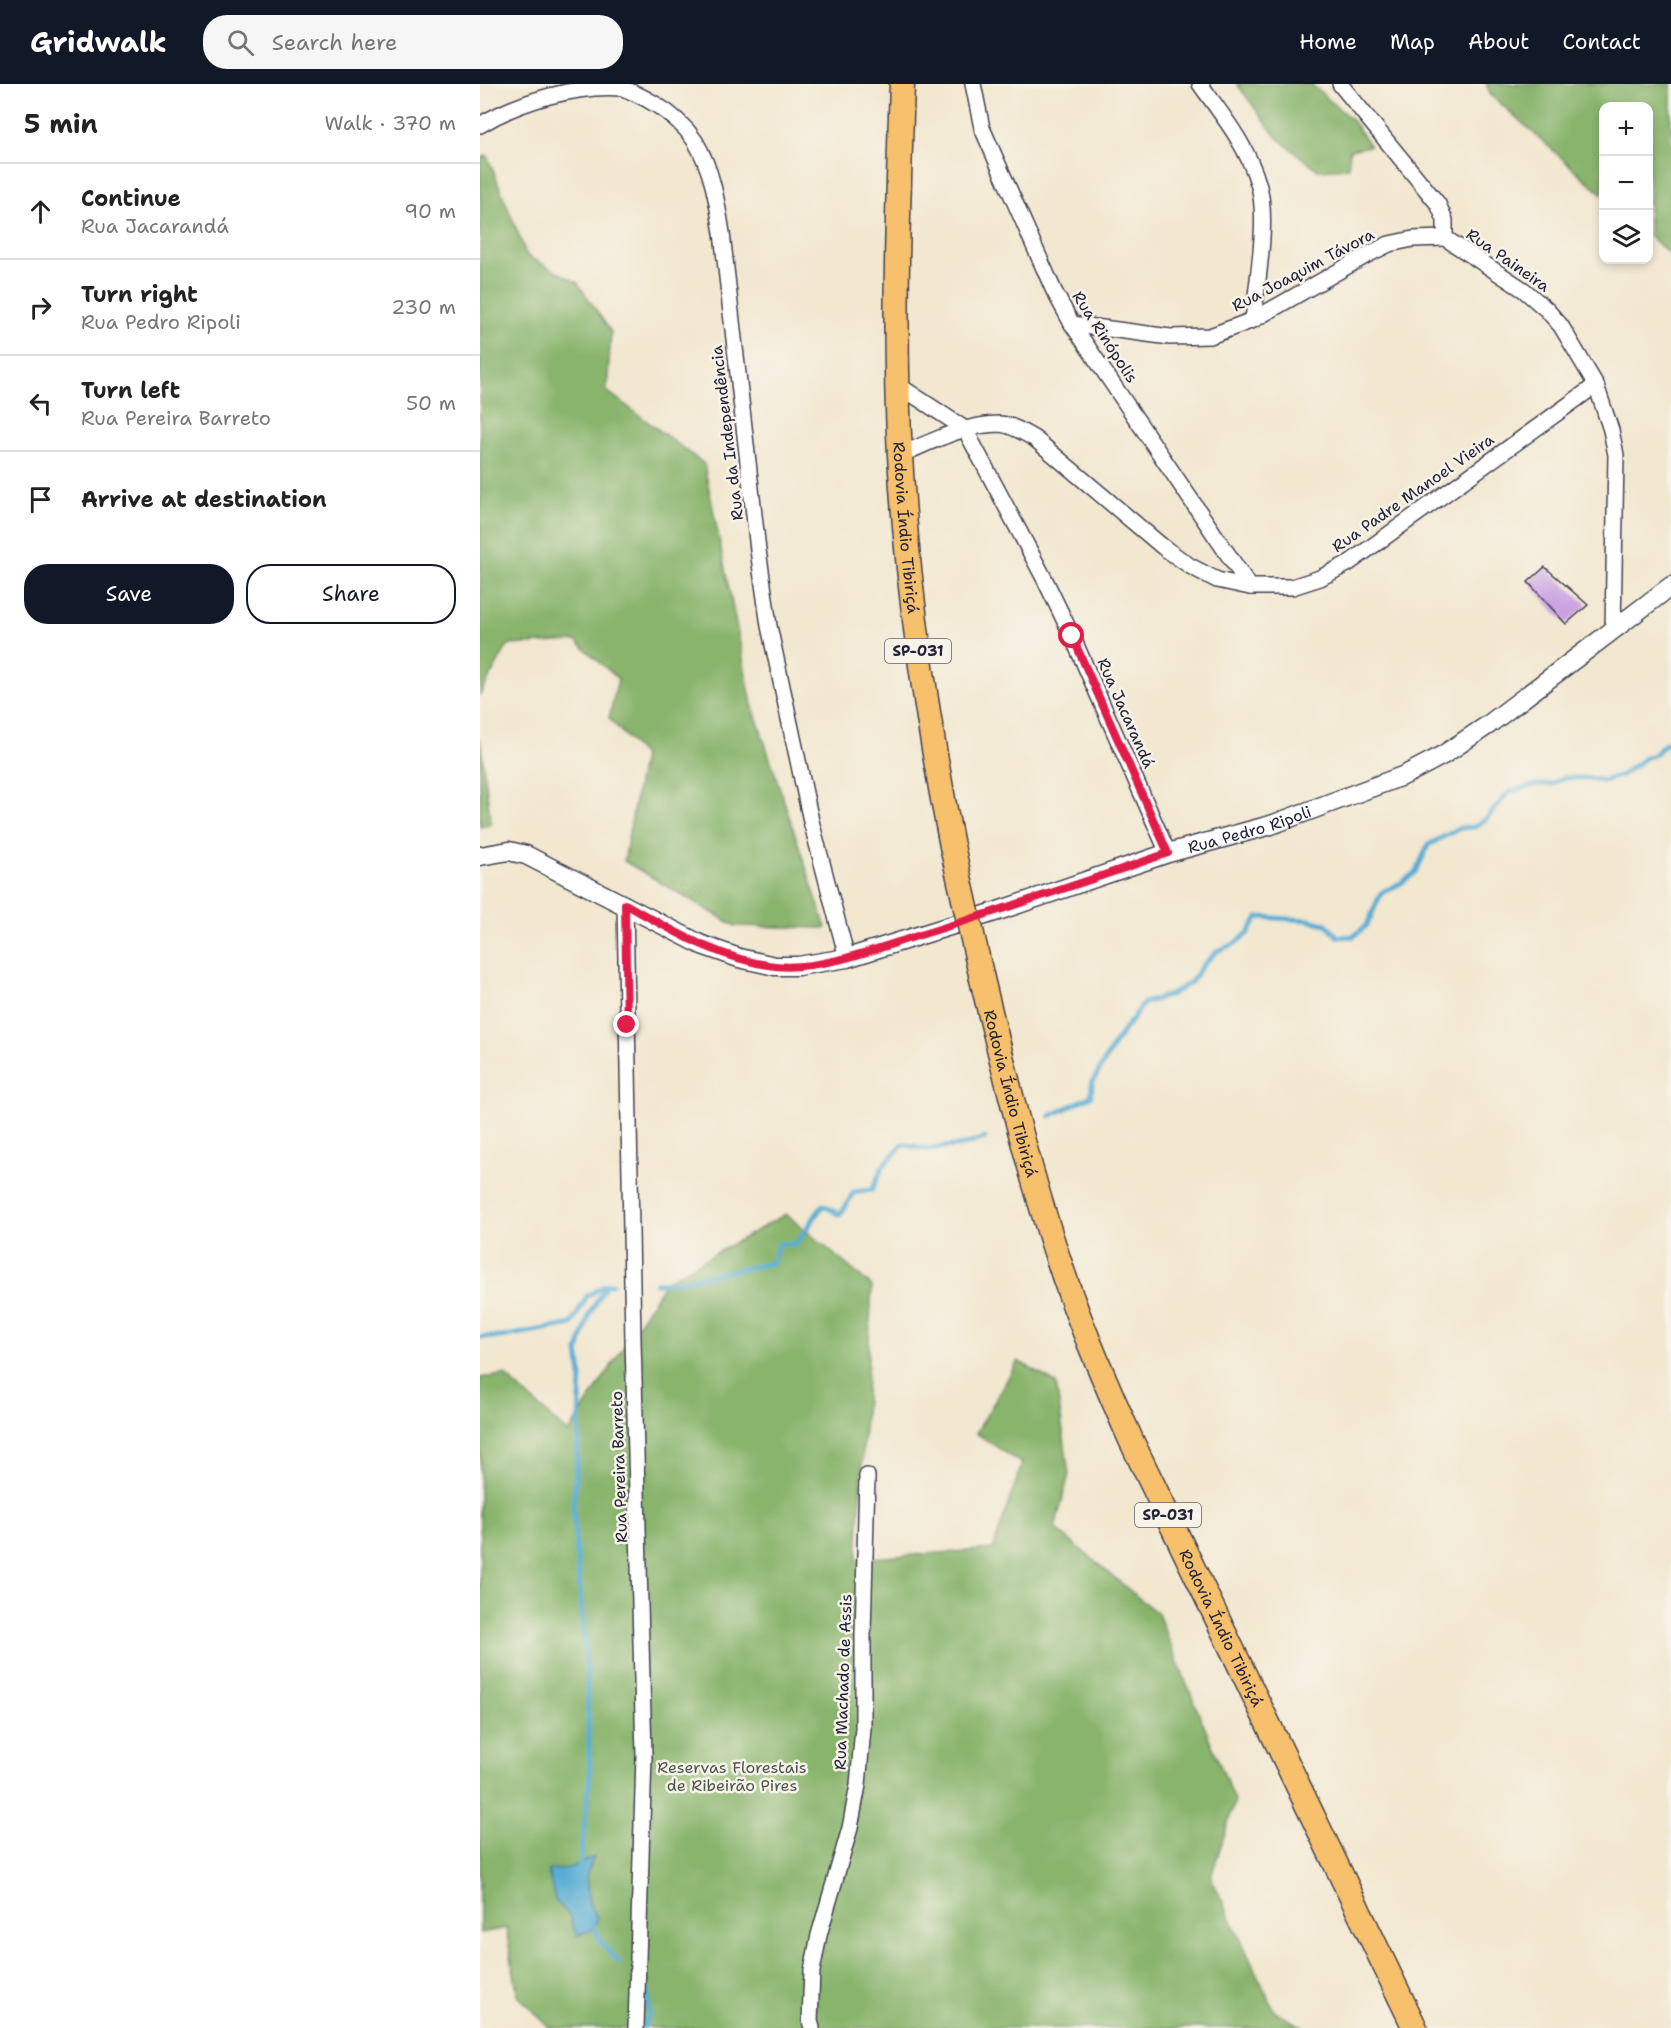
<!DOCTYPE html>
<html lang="en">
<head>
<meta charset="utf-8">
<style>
  body { margin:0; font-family:"Shantell Sans",sans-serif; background:#f6f6f6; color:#222 }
  .controls { position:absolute; right:18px; top:18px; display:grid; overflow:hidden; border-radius:12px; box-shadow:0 3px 9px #0003 }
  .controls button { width:54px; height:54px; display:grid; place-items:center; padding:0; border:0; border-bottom:2px solid #e0e0e0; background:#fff; color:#222; font:30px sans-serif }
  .stop { position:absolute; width:18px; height:18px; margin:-14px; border:4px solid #e11d48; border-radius:50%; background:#fff }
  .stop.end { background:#e11d48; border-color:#fff; box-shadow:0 2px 6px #0008 }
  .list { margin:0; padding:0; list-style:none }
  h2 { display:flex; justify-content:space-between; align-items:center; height:78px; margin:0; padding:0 24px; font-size:26px }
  h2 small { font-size:20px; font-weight:400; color:#767676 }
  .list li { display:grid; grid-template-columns:39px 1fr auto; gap:18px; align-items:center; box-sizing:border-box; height:96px; padding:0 24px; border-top:2px solid #e0e0e0 }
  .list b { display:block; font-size:22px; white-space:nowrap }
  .list p { margin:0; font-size:20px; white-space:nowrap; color:#767676 }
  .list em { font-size:20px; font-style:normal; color:#767676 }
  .actions { display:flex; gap:12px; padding:18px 24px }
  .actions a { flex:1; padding:14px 0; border:2px solid #111827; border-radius:24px; text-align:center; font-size:21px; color:#111827 }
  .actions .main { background:#111827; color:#fff }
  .icon { flex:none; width:33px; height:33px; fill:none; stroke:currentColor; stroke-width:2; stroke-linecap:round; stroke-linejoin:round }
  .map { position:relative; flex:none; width:1191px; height:1944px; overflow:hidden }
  header { display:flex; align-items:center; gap:36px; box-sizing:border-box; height:84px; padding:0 30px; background:#111827; color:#fff }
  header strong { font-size:28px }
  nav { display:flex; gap:33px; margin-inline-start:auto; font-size:21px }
  .search { width:420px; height:54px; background:#f6f6f6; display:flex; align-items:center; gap:15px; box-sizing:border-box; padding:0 21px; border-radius:24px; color:#767676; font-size:22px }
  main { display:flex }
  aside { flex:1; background:#fff }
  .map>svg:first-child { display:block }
  .forest { fill:#88b46c; stroke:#556b54; stroke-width:1.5 }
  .water { fill:#58add4; stroke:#3d6888; stroke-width:1.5 }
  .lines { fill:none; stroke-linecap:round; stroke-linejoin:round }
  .stream { stroke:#58add4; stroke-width:5 }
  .building { fill:#c59ae1 }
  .minor-casing { stroke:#414051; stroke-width:18 }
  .tertiary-casing { stroke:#414051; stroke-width:21 }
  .trunk-casing { stroke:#414051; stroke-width:27 }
  .minor { stroke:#fff; stroke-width:15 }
  .tertiary { stroke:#fff; stroke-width:18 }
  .trunk { stroke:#f7c06c; stroke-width:24 }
  .trunk-bridge-casing { stroke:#414051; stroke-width:27; stroke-linecap:butt }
  .trunk-bridge { stroke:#f7c06c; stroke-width:24 }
  .route { stroke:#e11d48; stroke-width:8 }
  .labels { text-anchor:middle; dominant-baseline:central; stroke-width:5; stroke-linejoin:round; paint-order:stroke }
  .shield { fill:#f7f3e8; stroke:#62616f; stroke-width:1.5 }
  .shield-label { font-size:15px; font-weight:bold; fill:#22223b }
  .street-label { font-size:16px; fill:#22223b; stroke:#f7f3e8 }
  .park-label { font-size:16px; fill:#4b574f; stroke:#f7f3e8 }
</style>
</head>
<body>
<header>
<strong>Gridwalk</strong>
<div class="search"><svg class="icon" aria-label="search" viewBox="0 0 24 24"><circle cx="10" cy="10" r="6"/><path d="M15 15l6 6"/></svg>Search here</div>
<nav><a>Home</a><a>Map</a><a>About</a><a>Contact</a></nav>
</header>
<main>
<aside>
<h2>5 min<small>Walk · 370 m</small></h2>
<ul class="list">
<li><svg class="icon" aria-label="ahead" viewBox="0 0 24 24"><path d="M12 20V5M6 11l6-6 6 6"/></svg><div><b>Continue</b><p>Rua Jacarandá</p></div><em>90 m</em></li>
<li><svg class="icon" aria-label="right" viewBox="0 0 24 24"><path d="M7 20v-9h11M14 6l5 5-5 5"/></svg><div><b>Turn right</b><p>Rua Pedro Ripoli</p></div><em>230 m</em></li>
<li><svg class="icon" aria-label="left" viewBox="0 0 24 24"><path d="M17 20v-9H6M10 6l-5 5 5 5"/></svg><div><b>Turn left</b><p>Rua Pereira Barreto</p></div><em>50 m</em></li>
<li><svg class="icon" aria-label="arrive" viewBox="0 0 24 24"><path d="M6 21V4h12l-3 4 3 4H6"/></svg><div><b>Arrive at destination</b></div></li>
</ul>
<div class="actions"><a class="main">Save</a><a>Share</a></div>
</aside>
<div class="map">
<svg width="1191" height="1944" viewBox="0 0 1191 1944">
  <rect width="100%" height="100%" fill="#f7f3e8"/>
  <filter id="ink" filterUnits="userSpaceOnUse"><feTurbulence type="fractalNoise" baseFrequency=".0167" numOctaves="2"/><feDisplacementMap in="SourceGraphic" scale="12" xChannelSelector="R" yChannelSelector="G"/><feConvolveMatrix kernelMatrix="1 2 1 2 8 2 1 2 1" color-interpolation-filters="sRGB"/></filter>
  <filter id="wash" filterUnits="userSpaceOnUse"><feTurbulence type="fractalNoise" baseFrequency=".008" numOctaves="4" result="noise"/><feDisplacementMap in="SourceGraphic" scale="24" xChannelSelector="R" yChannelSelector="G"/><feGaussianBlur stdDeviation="1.35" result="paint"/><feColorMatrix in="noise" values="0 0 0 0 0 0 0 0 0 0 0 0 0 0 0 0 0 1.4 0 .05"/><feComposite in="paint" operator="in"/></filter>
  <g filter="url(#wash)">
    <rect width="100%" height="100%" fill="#f2e7cf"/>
    <g class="forest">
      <path d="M 757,0 L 831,0 L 872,36 L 890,62 L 870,66 L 868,84 L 838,86 L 797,54 Z"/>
      <path d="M 1006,0 L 1191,0 L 1191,172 L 1169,151 L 1168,22 L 1124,22 L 1123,111 L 1011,11 Z"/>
      <path d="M 7,71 L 47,172 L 97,198 L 131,248 L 127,307 L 224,380 L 272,620 L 346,844 L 255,842 L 144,777 L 163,672 L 129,634 L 138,595 L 96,557 L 28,561 L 0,611 L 0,75 Z"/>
      <path d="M 0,654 L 11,740 L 0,743 Z"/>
      <path d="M 306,1130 L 392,1202 L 377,1475 L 513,1465 L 542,1380 L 496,1349 L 538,1277 L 576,1299 L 589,1390 L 575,1444 L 678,1530 L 755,1717 L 731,1793 L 795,1928 L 824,1944 L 70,1944 L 38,1912 L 26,1844 L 0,1849 L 0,1294 L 25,1291 L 88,1349 L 186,1197 Z"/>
    </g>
    <path class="water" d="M 114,1773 L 106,1792 L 109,1819 L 117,1833 L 115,1844 L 97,1852 L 89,1831 L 75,1816 L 68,1786 C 86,1787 98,1781 114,1773 Z"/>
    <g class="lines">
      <g class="stream">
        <path d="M 570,1032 L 611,1012 L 612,999 L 636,957 L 664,919 L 690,911 L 711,898 L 722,882 L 737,867 L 754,860 L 768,849 L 778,833 L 828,836 L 846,840 L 858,853 L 874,852 L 887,841 L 901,809 L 921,799 L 936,788 L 948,761 L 980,744 L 994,743 L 1006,735 L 1029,708 L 1055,701 L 1072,700 L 1084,694 L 1108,694 L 1123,697 L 1142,691 L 1165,674 L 1174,671 L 1184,661 L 1191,657"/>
        <path d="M 176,1199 L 189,1199 L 292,1179 L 299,1160 L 316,1160 L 343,1121 L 360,1131 L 374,1108 L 392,1106 L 403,1082 L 423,1060 L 447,1065 L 484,1061 L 505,1054"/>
        <path d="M 0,1253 L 21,1253 L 92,1240 L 107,1212 L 124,1202"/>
        <path d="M 101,1787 L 100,1781 L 110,1692 L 107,1589 L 93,1425 L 98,1362 L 101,1292 L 98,1267 L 109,1231 L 126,1201 L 132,1200"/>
        <path d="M 111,1838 L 122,1860 L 139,1878"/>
        <path d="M 164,1944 L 169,1930 L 168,1907"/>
      </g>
    </g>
    <g id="blocks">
      <path class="building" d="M 1065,483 L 1108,521 L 1086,540 L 1048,498 Z"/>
    </g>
  </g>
  <g filter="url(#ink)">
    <use href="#blocks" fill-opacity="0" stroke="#414051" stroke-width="1.5"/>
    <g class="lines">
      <defs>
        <g id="minor">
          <path d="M 493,0 L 502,44 L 574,207 L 592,240 L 770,503"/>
          <path d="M 720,0 C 742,31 767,61 778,99 C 789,133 777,199 773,236"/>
          <path d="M 860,0 L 958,120 L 965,136 L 965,154"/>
          <path d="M 0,41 C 38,18 97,0 142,4 C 153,8 165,14 175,20 C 190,29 205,42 215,57 C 232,85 237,117 242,149 L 278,466 L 289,542 L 331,737 L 367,874"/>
          <path d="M 965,154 L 1044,206 L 1067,226 L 1081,242 L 1116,301 L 1131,346 L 1136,371 L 1133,545"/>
          <path d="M 592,240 L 690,253 L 730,252 L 773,236 L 887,171 L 909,160 L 933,155 L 965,154"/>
          <path d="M 418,301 L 485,345 L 564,494 L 592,552 L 688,769"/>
          <path d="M 420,371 C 451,358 485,340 520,340 C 533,341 544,349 555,355 L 683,463 L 710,482 L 737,496 L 770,503 L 812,503 L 840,494 L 869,479 L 1116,301"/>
          <path d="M 145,820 L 153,1256 L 164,1671 L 156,1944"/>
          <path d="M 332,1944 L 330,1937 L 332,1887 L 339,1851 L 370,1744 L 378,1701 L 383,1644 L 383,1551 L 387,1392"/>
        </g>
        <g id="tertiary">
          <path id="s1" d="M 0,772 L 29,767 L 46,771 L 222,861 L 259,874 L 295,882 L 318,882 L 367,874 L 515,828 L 688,769 L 791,741 L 925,691 L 963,671 L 1008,641 L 1191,502"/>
        </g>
        <g id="trunk">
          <path id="s2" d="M 422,0 C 418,124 413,248 420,371 C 427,503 446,632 472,762"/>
          <path id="s3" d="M 502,895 C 528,1002 554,1109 591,1212 C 609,1261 630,1309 651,1356 L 935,1944"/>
        </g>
      </defs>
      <use href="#minor" class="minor-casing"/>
      <use href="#tertiary" class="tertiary-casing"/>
      <use href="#trunk" class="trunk-casing"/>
      <use href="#minor" class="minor"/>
      <use href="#tertiary" class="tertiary"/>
      <use href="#trunk" class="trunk"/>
      <defs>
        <path id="trunk-bridge" d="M 472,762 L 502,895"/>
      </defs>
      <use href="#trunk-bridge" class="trunk-bridge-casing"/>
      <use href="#trunk-bridge" class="trunk-bridge"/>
    </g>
  </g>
  <g class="lines" filter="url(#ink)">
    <path class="route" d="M 147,941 L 145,820 C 192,846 240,876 295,882 C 339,887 395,865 437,852 C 521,826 605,798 688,769 L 592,552"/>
  </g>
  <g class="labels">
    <g class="shield">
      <rect x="405" y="555" width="66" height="24" rx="4.5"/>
      <rect x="655" y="1419" width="66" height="24" rx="4.5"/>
    </g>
    <g class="shield-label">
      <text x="438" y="567">SP-031</text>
      <text x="688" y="1431">SP-031</text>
    </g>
    <g class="street-label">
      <text transform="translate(1028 176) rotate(35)">Rua Paineira</text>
      <text transform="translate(823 186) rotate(-28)">Rua Joaquim Távora</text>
      <text transform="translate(625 253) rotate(57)">Rua Rinópolis</text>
      <text transform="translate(247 349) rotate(-97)">Rua da Independência</text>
      <text transform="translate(933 409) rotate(-35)">Rua Padre Manoel Vieira</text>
      <text stroke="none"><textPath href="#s2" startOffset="444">Rodovia Índio Tibiriçá</textPath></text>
      <text transform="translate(646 629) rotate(66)">Rua Jacarandá</text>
      <text stroke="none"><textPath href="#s1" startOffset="816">Rua Pedro Ripoli</textPath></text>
      <text stroke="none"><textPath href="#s3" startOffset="118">Rodovia Índio Tibiriçá</textPath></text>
      <text transform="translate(139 1383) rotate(-92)">Rua Pereira Barreto</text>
      <text stroke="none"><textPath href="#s3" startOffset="694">Rodovia Índio Tibiriçá</textPath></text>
      <text transform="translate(363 1598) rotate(-88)">Rua Machado de Assis</text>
    </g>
    <g class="park-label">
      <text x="252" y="1683">Reservas Florestais<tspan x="252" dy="18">de Ribeirão Pires</tspan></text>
    </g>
  </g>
</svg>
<div class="controls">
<button>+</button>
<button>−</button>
<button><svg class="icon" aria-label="layers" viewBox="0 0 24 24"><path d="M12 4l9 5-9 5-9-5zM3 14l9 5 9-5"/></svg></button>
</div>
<div class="stop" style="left:592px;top:552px"></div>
<div class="stop end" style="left:147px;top:941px"></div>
</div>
</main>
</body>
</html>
